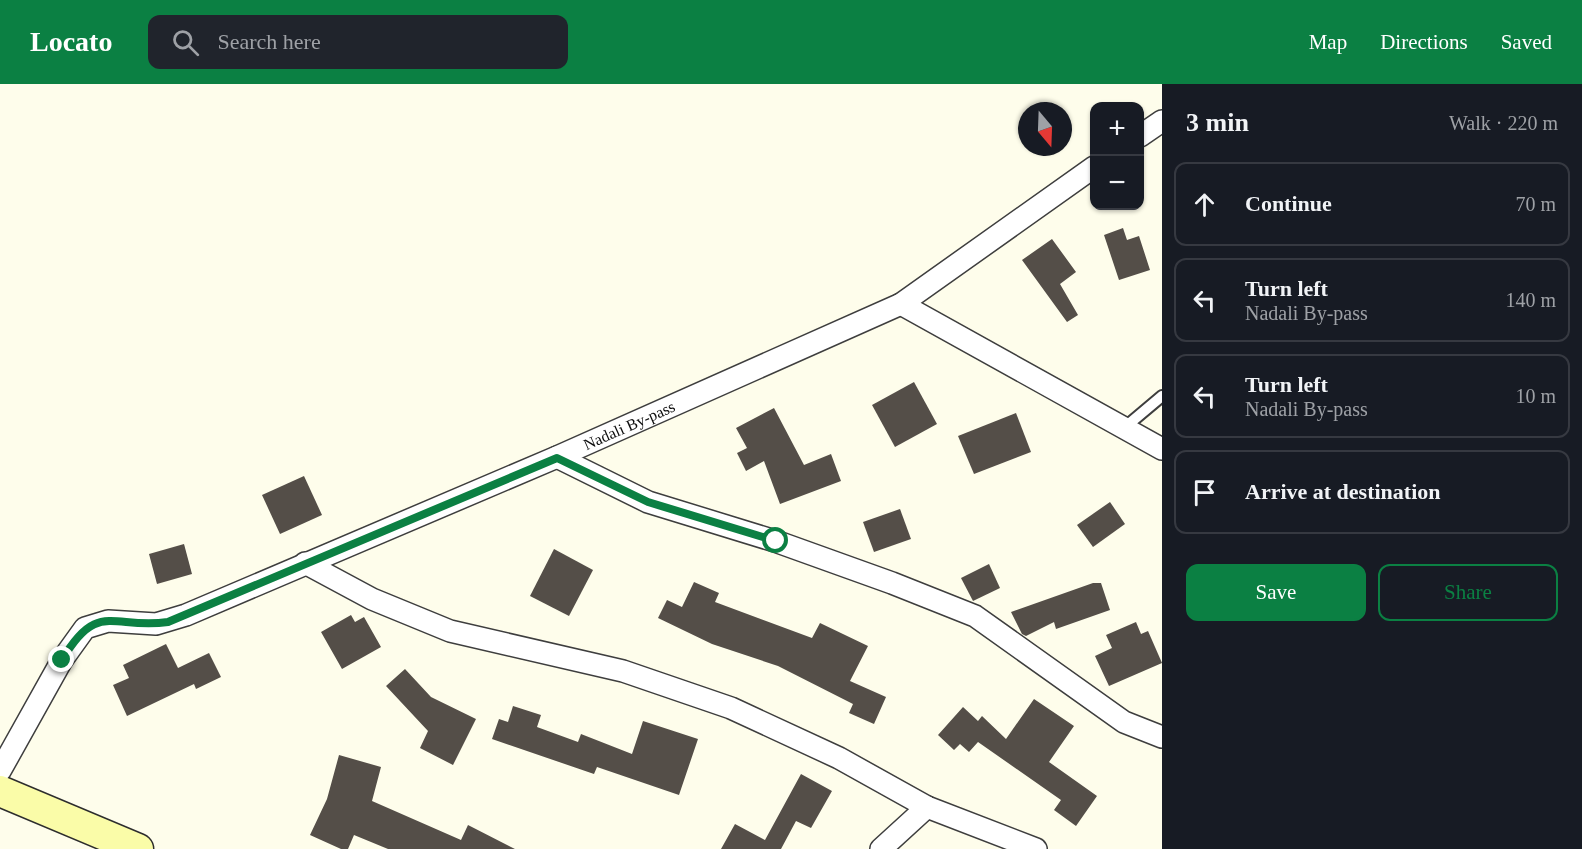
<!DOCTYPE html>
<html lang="en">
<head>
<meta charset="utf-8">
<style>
  body { margin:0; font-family:Georgia,serif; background:#20242c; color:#f1f3f6 }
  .controls { position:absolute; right:18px; top:18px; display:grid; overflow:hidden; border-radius:12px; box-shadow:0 2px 4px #0004 }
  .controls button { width:54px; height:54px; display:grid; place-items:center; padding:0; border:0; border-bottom:2px solid #363941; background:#171b24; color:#f1f3f6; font:30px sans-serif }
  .compass { position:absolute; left:1018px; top:18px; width:54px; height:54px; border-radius:50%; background:#171b24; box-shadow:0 2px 4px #0004; rotate:161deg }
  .stop { position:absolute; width:18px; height:18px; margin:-14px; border:4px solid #0b8043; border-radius:50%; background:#fff }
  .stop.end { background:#0b8043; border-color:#fff; box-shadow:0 2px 6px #0008 }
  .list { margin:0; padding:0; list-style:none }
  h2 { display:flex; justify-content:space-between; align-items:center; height:78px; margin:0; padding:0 24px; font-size:26px }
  h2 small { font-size:20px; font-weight:400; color:#9ea1a6 }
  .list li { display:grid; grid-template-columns:39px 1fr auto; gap:18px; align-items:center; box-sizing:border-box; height:84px; margin:0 12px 12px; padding:0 12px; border:2px solid #363941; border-radius:12px }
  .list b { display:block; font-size:22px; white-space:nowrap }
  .list p { margin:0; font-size:20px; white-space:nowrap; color:#9ea1a6 }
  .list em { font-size:20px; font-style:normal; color:#9ea1a6 }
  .actions { display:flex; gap:12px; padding:18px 24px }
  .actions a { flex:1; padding:14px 0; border:2px solid #0b8043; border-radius:12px; text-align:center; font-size:21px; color:#0b8043 }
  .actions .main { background:#0b8043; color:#fff }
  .icon { flex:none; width:33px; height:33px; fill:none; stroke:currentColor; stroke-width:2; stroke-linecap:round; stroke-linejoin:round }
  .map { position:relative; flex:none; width:1162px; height:765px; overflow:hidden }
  header { display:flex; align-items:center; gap:36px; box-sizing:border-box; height:84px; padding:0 30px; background:#0b8043; color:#fff }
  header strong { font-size:28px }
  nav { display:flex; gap:33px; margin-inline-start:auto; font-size:21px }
  .search { width:420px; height:54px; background:#20242c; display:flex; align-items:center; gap:15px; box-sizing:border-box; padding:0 21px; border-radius:12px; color:#9ea1a6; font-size:22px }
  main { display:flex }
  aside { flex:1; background:#171b24 }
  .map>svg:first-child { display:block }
  .building { fill:#544e48 }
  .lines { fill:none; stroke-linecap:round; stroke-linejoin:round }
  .service-casing { stroke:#3e3e3e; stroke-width:14 }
  .minor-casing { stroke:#3e3e3e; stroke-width:24 }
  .secondary-casing { stroke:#2d2d2d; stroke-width:33 }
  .service { stroke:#fff; stroke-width:10 }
  .minor { stroke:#fff; stroke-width:21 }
  .secondary { stroke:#fafca8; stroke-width:30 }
  .route { stroke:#0b8043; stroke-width:8 }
  .labels { text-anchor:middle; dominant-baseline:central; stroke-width:6; stroke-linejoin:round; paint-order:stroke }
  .street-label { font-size:16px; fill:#0b0b0b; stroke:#fff }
</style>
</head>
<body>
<header>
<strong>Locato</strong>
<div class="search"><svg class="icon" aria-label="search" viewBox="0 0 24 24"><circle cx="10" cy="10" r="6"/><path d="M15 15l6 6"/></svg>Search here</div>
<nav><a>Map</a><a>Directions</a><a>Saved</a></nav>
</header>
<main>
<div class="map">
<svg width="1162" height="765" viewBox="0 0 1162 765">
  <rect width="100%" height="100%" fill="#fefdeb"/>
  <g class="building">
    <path d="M 1123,144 L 1127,156 L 1139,152 L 1150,186 L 1119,196 L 1104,151 Z"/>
    <path d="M 1052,155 L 1076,188 L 1060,200 L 1078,231 L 1067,238 L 1022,176 Z"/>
    <path d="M 914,298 L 937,340 L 895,363 L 872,321 Z"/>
    <path d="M 774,324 L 804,381 L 831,370 L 841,397 L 780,420 L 764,377 L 746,387 L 737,369 L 747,364 L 736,344 Z"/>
    <path d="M 1016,329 L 1031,368 L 974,390 L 958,352 Z"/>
    <path d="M 304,392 L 322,431 L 280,450 L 262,411 Z"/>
    <path d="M 1110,418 L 1125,440 L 1093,463 L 1077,441 Z"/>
    <path d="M 900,425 L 911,455 L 874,468 L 863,438 Z"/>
    <path d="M 184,460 L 192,490 L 157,500 L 149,470 Z"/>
    <path d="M 554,465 L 593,486 L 569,532 L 530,512 Z"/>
    <path d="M 989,480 L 1000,504 L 973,517 L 961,494 Z"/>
    <path d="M 694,498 L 719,509 L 715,518 L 812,554 L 820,539 L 868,562 L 850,597 L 886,613 L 874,640 L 849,629 L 853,620 L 778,582 L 712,560 L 658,534 L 667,516 L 682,523 Z"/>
    <path d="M 1093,499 L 1101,499 L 1110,526 L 1056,545 L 1054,538 L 1026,552 L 1022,550 L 1011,528 Z"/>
    <path d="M 351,531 L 355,538 L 364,533 L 381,563 L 342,585 L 321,548 Z"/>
    <path d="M 1136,538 L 1141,550 L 1148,547 L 1162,579 L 1109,602 L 1095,572 L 1112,564 L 1106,551 Z"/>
    <path d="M 166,560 L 178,584 L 209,569 L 221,593 L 196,605 L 194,600 L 127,632 L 113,601 L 129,594 L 123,581 Z"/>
    <path d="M 405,585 L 431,613 L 476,635 L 453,681 L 420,664 L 428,647 L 386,602 Z"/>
    <path d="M 1034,615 L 1074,642 L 1049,678 L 1097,712 L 1076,742 L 1054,726 L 1061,716 L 978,658 L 969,668 L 960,660 L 954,666 L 938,651 L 963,623 L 978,637 L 982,632 L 1006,655 Z"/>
    <path d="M 513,622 L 541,631 L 537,643 L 578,658 L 581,650 L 632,670 L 643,637 L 698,655 L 679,711 L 597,683 L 594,690 L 492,655 L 499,635 L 508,638 Z"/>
    <path d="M 339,671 L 381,683 L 372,717 L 461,756 L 468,741 L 515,765 L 388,765 L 354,751 L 348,765 L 341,765 L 310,751 L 327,715 Z"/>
    <path d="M 801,690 L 832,707 L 811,744 L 796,737 L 781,765 L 721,765 L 735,740 L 765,756 Z"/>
  </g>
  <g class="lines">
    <defs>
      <path id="service" d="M 1124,344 L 1162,312"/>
      <g id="minor">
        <path d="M 1140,52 L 1162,37"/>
        <path d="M 901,220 L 1162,365"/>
        <path d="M 557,373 L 648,418 L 775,457 L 892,499 L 975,532 L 1124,638 L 1162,653"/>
        <path d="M 305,479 L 372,515 L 450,547 L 623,587 L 731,624 L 839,674 L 927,723 L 1036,765"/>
        <path id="s1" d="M 0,687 L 62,576 L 85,544 L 108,537 L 156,540 L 186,531 L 557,373 L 901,220 L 1094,83"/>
        <path d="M 881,765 L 927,723"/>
      </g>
      <path id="secondary" d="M 0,707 L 138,765"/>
    </defs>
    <use href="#service" class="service-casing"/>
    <use href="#minor" class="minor-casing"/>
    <use href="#secondary" class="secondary-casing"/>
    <use href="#service" class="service"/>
    <use href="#minor" class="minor"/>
    <use href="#secondary" class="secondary"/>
  </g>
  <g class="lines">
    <path class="route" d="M 62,576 C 98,515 113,546 168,538 L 557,374 L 648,418 L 776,457"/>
  </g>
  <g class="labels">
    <g class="street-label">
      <text stroke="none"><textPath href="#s1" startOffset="752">Nadali By-pass</textPath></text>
    </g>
  </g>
</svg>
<div class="controls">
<button>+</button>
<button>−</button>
</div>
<svg class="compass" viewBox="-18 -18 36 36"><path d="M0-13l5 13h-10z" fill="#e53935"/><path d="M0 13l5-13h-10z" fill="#9ea1a6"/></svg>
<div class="stop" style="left:776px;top:457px"></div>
<div class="stop end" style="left:62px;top:576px"></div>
</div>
<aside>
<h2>3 min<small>Walk · 220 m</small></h2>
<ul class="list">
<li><svg class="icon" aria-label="ahead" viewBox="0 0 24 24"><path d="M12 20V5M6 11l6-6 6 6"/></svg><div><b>Continue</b></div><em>70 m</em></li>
<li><svg class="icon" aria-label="left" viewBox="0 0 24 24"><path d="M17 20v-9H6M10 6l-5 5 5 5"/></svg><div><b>Turn left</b><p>Nadali By-pass</p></div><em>140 m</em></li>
<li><svg class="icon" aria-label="left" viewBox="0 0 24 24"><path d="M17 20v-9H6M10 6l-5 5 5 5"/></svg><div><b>Turn left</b><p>Nadali By-pass</p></div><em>10 m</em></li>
<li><svg class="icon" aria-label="arrive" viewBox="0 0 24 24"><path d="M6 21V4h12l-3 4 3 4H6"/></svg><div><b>Arrive at destination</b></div></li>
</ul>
<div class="actions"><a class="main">Save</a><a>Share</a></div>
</aside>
</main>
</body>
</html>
